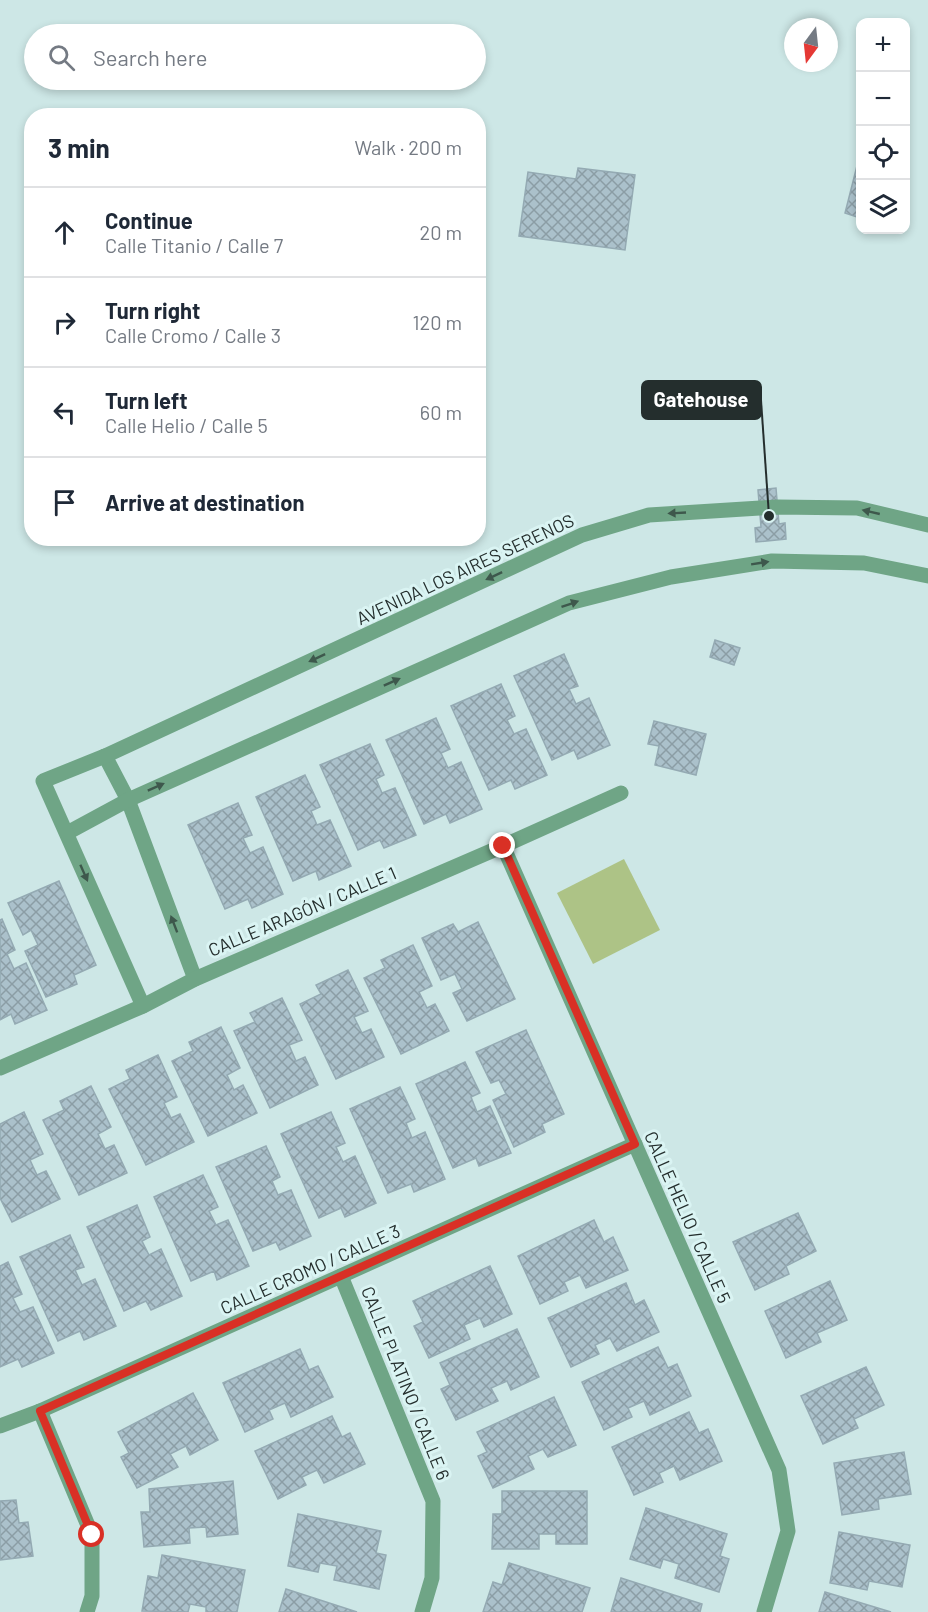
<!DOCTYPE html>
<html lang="en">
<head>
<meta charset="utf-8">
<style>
  body { margin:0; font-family:Barlow,sans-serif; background:#f6f6f7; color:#1f2937 }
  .controls { position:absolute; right:18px; top:18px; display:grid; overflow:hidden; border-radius:12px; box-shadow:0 3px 9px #0003 }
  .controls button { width:54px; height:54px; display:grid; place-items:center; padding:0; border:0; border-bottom:2px solid #e0e1e3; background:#fff; color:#1f2937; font:30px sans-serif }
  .compass { position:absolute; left:784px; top:18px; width:54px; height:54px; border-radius:50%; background:#fff; box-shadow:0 3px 9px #0003; rotate:195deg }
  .stop { position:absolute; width:18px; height:18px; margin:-14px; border:4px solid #d93025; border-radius:50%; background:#fff }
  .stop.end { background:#d93025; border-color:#fff; box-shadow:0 2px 6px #0008 }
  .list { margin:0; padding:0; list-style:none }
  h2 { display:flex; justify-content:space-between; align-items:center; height:78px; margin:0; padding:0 24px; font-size:26px }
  h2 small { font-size:20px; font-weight:400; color:#747a83 }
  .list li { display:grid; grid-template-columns:39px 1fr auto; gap:18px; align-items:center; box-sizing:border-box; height:90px; padding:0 24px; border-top:2px solid #e0e1e3 }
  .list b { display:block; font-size:22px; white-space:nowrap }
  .list p { margin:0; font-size:20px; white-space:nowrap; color:#747a83 }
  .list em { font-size:20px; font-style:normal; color:#747a83 }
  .icon { flex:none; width:33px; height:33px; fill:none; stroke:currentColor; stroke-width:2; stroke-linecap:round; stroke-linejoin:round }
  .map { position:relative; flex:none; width:928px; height:1612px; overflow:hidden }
  .search { position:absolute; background:#fff; box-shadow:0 3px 9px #0003; left:24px; top:24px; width:462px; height:66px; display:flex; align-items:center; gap:15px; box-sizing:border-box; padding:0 21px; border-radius:33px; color:#747a83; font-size:22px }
  .panel { position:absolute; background:#fff; box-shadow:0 3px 9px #0003; left:24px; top:108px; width:462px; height:438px; border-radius:24px }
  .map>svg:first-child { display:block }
  .garden { fill:#adc386 }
  .building { fill:url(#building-cross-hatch); stroke:#94aab3; stroke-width:1.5 }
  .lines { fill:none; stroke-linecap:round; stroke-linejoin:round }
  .minor { stroke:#6fa586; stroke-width:15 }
  .oneway { fill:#3e584c }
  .route { stroke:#d93025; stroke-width:8 }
  .labels { text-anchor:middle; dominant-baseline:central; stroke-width:6; stroke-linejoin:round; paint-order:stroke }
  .street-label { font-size:18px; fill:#242e2d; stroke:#daf4f3 }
  .leader { fill:none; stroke:#242e2d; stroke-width:2 }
  .callout-dot { fill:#242e2d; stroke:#daf4f3; stroke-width:2 }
  .callout { fill:#242e2d; stroke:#242e2d; stroke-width:2 }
  .callout-label { font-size:20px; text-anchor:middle; font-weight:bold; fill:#fff }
</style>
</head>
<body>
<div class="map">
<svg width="928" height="1612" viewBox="0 0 928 1612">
  <defs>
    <pattern id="building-cross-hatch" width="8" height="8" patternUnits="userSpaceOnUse" patternTransform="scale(1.5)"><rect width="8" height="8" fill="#abc1cb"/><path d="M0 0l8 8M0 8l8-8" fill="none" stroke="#8b9da5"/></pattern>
  </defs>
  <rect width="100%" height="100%" fill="#cde7e6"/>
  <path class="garden" d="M 624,859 L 660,930 L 593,964 L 557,893 Z"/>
  <g class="building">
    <path d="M 860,154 L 860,218 L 845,213 Z"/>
    <path d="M 578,168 L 635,175 L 625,250 L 519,236 L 528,172 L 576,179 Z"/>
    <path d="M 776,488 L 779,524 L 785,523 L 786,539 L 756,542 L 755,528 L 761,527 L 758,490 Z"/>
    <path d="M 715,640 L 740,648 L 734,665 L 710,657 Z"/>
    <path d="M 564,654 L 578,686 L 569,689 L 576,704 L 589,698 L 610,745 L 578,759 L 574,750 L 552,760 L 514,676 Z"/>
    <path d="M 501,684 L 515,716 L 507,720 L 514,734 L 526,729 L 547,775 L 515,789 L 511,780 L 489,790 L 451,706 Z"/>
    <path d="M 436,718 L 450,749 L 441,753 L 448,768 L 461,762 L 482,809 L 450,823 L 446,814 L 424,824 L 386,740 Z"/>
    <path d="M 654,721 L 706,734 L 696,775 L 655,765 L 659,746 L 648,744 Z"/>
    <path d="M 370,744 L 384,775 L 376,779 L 382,793 L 395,788 L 416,835 L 384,848 L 380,840 L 358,850 L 320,765 Z"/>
    <path d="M 305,775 L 320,807 L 311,811 L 317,825 L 330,820 L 351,866 L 319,880 L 316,871 L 293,881 L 256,797 Z"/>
    <path d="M 238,803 L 252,835 L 243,838 L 250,853 L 263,847 L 283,894 L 252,908 L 248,899 L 225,909 L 188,825 Z"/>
    <path d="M 59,881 L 96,965 L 74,975 L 77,984 L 46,997 L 25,951 L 38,945 L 31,930 L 23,935 L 8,903 Z"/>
    <path d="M 2,919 L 15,950 L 7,954 L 14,969 L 26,963 L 47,1010 L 15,1024 L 11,1014 L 0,1020 L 0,920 Z"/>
    <path d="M 478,922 L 515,999 L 467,1021 L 453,993 L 462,989 L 455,974 L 441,980 L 422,938 L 453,924 L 458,932 Z"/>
    <path d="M 413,945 L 432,986 L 419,992 L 427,1008 L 435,1004 L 449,1031 L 401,1054 L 364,978 L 385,968 L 381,960 Z"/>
    <path d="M 348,970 L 368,1011 L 354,1017 L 362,1033 L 371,1029 L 384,1057 L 336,1079 L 300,1004 L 321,994 L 316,985 Z"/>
    <path d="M 282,998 L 302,1040 L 289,1045 L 296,1061 L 305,1057 L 318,1085 L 270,1108 L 234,1031 L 255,1022 L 250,1013 Z"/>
    <path d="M 221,1027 L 240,1068 L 227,1075 L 234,1090 L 243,1085 L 257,1113 L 208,1136 L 172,1061 L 193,1051 L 189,1042 Z"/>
    <path d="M 526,1030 L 564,1114 L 542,1124 L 545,1132 L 514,1147 L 493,1100 L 506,1094 L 499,1080 L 491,1083 L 476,1052 Z"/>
    <path d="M 158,1055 L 177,1097 L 164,1103 L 171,1118 L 180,1114 L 194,1142 L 146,1165 L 109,1089 L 130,1079 L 126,1070 Z"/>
    <path d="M 465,1062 L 480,1093 L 471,1097 L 477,1112 L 490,1106 L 511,1153 L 479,1166 L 476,1158 L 453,1168 L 416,1084 Z"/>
    <path d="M 91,1086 L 111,1127 L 98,1134 L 105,1149 L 114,1145 L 127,1173 L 79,1195 L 43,1120 L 64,1110 L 60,1101 Z"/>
    <path d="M 400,1087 L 415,1119 L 406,1123 L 412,1138 L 425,1132 L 445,1179 L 414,1192 L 411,1184 L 388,1193 L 350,1109 Z"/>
    <path d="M 24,1112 L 43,1154 L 30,1160 L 37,1175 L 46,1171 L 60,1199 L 12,1222 L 0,1198 L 0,1124 Z"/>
    <path d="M 331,1112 L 345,1143 L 336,1147 L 343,1162 L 355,1156 L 376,1203 L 345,1217 L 341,1208 L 319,1218 L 281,1134 Z"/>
    <path d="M 266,1146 L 280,1177 L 272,1181 L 278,1195 L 291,1190 L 311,1236 L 280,1250 L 276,1242 L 253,1251 L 216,1167 Z"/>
    <path d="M 203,1175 L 218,1207 L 209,1211 L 216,1225 L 228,1220 L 249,1266 L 217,1280 L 214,1271 L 191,1281 L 154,1197 Z"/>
    <path d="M 137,1205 L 150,1237 L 142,1241 L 149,1255 L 161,1249 L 182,1296 L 151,1310 L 146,1301 L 124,1311 L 87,1227 Z"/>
    <path d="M 798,1213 L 816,1251 L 786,1266 L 789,1274 L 755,1290 L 733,1242 Z"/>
    <path d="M 594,1220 L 604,1242 L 613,1237 L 628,1270 L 586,1288 L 580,1275 L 564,1282 L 568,1291 L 540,1304 L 518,1256 Z"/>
    <path d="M 70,1235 L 84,1267 L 75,1270 L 82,1285 L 95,1279 L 116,1326 L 84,1340 L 80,1331 L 58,1341 L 20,1257 Z"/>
    <path d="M 8,1262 L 22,1294 L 13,1298 L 20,1312 L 33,1307 L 54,1353 L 22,1367 L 18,1359 L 0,1367 L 0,1266 Z"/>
    <path d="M 490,1266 L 512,1314 L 484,1327 L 480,1318 L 464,1325 L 470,1339 L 429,1358 L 414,1326 L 423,1322 L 413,1301 Z"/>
    <path d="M 830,1281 L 847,1320 L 817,1333 L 821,1342 L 786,1358 L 765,1311 Z"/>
    <path d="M 626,1283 L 635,1305 L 644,1300 L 659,1332 L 617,1351 L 610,1338 L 595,1345 L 599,1354 L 571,1367 L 548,1318 Z"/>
    <path d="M 517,1329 L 539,1377 L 511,1390 L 507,1381 L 491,1388 L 498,1401 L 456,1420 L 441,1389 L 450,1385 L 440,1363 Z"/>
    <path d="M 658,1347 L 668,1368 L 677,1364 L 691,1396 L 650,1415 L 644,1401 L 628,1408 L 632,1417 L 604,1430 L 582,1382 Z"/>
    <path d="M 300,1349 L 309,1370 L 318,1366 L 333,1397 L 291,1417 L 285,1403 L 269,1410 L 273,1419 L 245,1432 L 223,1383 Z"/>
    <path d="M 866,1367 L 884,1405 L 854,1419 L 858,1428 L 823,1444 L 801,1396 Z"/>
    <path d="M 193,1393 L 218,1440 L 190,1455 L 186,1446 L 170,1454 L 178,1467 L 137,1488 L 121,1457 L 129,1453 L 118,1432 Z"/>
    <path d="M 554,1397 L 576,1445 L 548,1457 L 543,1449 L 528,1456 L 534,1469 L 493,1488 L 478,1456 L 487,1452 L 477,1432 Z"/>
    <path d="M 689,1412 L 699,1433 L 708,1429 L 722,1461 L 680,1480 L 674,1466 L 659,1473 L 663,1482 L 634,1495 L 612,1447 Z"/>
    <path d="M 332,1416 L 342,1437 L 350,1433 L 365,1464 L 324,1483 L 317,1470 L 302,1477 L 306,1485 L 278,1499 L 255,1451 Z"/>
    <path d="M 904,1452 L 911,1494 L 878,1499 L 879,1509 L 842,1515 L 834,1463 Z"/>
    <path d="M 233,1481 L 238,1534 L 207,1537 L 206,1527 L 189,1528 L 190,1543 L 144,1547 L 141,1512 L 150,1512 L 149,1489 Z"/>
    <path d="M 502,1491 L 587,1491 L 587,1544 L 556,1544 L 556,1534 L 539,1534 L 539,1549 L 492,1549 L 493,1514 L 502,1514 Z"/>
    <path d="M 16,1500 L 19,1523 L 28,1522 L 33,1556 L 0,1560 L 0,1501 Z"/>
    <path d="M 646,1508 L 727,1534 L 720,1556 L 729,1559 L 719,1592 L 675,1578 L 679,1564 L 663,1559 L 660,1568 L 630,1559 Z"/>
    <path d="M 298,1514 L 381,1531 L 376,1553 L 386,1555 L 379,1589 L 334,1580 L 337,1566 L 320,1563 L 318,1572 L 288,1566 Z"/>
    <path d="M 839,1532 L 910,1545 L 902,1587 L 869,1581 L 867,1590 L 830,1583 Z"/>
    <path d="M 162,1555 L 245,1570 L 237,1612 L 206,1612 L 206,1607 L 190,1604 L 188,1612 L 142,1611 L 148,1576 L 158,1578 Z"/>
    <path d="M 509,1563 L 590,1588 L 582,1612 L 483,1612 L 493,1582 L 502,1585 Z"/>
    <path d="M 621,1578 L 702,1604 L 700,1612 L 611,1612 Z"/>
    <path d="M 286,1589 L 357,1612 L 279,1612 Z"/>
    <path d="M 825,1592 L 891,1612 L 819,1612 Z"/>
  </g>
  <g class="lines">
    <g class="minor">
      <path d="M 105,756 L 128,800 L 195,979"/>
      <path d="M 67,833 L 128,800 L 569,603 L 671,577 L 772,561 L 864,563 L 928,576"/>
      <path d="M 503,846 L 779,1470 L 788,1531 L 764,1612"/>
      <path d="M 143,1006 L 43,781 L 105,756 L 582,535 L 649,515 L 777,507 L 857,508 L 928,525"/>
      <path d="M 0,1068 L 143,1006 L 195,979 L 503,846 L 621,793"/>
      <path d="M 341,1276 L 433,1501 L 432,1578 L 422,1612"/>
      <path d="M 40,1411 L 92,1535 L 92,1596 L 87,1612"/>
      <path d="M 0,1426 L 40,1411 L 635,1144"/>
    </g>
  </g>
  <defs><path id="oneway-solid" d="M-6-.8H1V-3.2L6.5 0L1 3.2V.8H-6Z" transform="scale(1.5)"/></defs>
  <g class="oneway">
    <use href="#oneway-solid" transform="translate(871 512) rotate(-167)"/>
    <use href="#oneway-solid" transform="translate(677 513) rotate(177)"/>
    <use href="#oneway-solid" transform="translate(760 563) rotate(-9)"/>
    <use href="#oneway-solid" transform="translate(494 576) rotate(155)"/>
    <use href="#oneway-solid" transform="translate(570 604) rotate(-19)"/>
    <use href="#oneway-solid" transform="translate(317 658) rotate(155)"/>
    <use href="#oneway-solid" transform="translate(392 682) rotate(-24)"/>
    <use href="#oneway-solid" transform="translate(156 787) rotate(-24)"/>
    <use href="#oneway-solid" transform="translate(84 873) rotate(66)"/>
    <use href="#oneway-solid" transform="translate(174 924) rotate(-111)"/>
  </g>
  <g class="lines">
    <path class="route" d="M 92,1535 L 40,1411 L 635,1144 L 503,846"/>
  </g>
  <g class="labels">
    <g class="street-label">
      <text transform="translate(465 569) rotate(-25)">AVENIDA LOS AIRES SERENOS</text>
      <text transform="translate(302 911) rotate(-23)">CALLE ARAGÓN / CALLE 1</text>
      <text transform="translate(688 1217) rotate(66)">CALLE HELIO / CALLE 5</text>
      <text transform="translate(310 1269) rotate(-24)">CALLE CROMO / CALLE 3</text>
      <text transform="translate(406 1383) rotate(68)">CALLE PLATINO / CALLE 6</text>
    </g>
  </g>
  <path class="leader" d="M769 516L761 400"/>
  <circle class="callout-dot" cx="769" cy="516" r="6"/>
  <rect class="callout" x="642" y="381" width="119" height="38" rx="6"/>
  <g class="callout-label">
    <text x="701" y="407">Gatehouse</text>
  </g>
</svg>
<div class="controls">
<button>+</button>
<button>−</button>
<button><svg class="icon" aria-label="locate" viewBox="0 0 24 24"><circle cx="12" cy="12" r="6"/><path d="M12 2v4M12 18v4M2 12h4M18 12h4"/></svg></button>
<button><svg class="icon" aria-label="layers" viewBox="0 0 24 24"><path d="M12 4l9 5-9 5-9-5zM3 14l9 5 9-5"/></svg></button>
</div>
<svg class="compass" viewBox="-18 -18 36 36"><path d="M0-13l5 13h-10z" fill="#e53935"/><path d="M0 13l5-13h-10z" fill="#747a83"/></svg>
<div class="stop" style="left:92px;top:1535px"></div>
<div class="stop end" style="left:503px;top:846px"></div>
<div class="search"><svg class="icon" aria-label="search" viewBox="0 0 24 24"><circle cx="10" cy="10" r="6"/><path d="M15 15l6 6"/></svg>Search here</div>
<section class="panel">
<h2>3 min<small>Walk · 200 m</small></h2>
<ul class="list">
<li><svg class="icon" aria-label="ahead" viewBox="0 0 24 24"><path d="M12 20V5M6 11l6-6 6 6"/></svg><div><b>Continue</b><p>Calle Titanio / Calle 7</p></div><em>20 m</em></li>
<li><svg class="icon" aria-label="right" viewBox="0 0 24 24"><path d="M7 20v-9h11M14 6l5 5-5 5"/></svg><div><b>Turn right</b><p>Calle Cromo / Calle 3</p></div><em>120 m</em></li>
<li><svg class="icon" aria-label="left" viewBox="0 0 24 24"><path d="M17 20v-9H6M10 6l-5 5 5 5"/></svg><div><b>Turn left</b><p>Calle Helio / Calle 5</p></div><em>60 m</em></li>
<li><svg class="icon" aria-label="arrive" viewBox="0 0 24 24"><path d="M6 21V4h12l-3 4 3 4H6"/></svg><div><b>Arrive at destination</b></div></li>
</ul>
</section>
</div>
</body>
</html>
